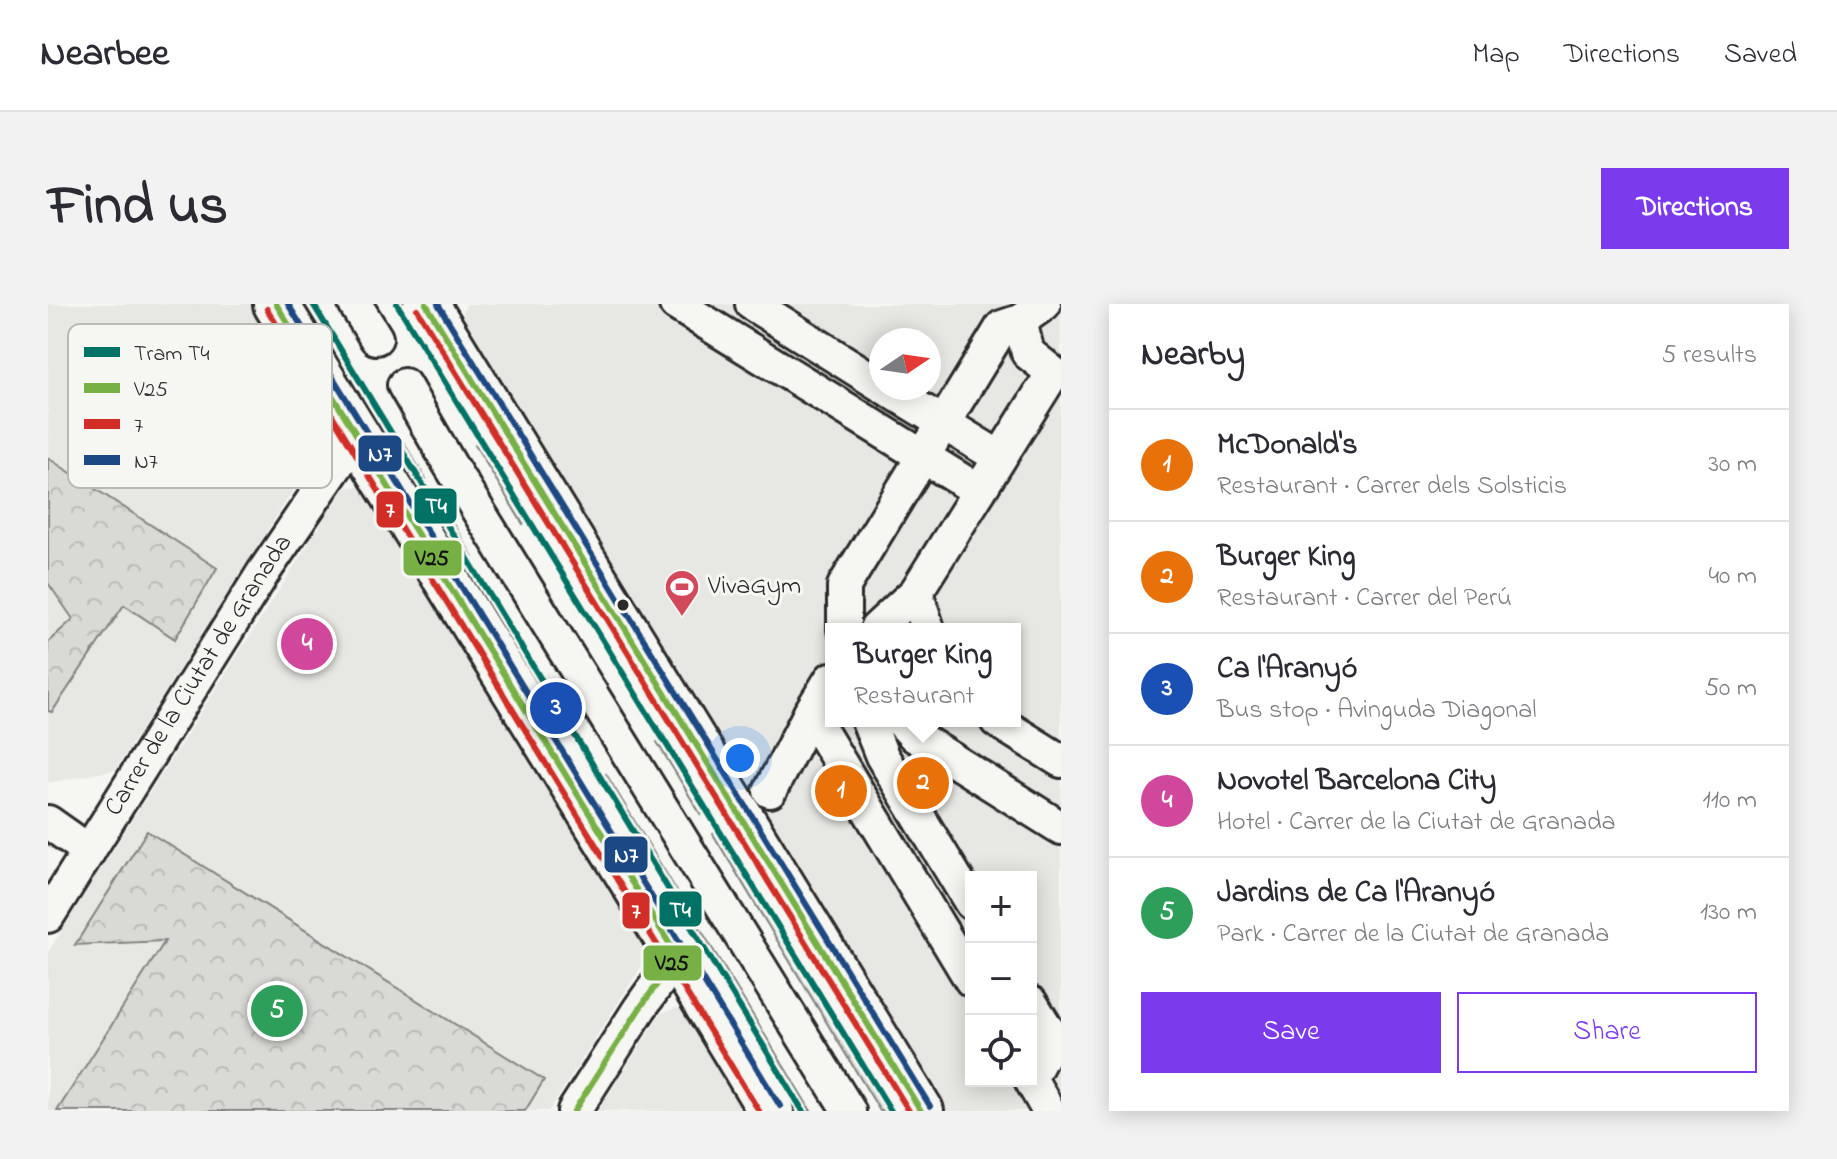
<!DOCTYPE html>
<html lang="en">
<head>
<meta charset="utf-8">
<style>
  body { margin:0; font-family:"Indie Flower",sans-serif; background:#f2f2f3; color:#2b2b33 }
  .controls { position:absolute; right:24px; bottom:24px; display:grid; overflow:hidden; border-radius:0px; box-shadow:0 4px 20px #0003 }
  .controls button { width:72px; height:72px; display:grid; place-items:center; padding:0; border:0; border-bottom:2px solid #e1e1e2; background:#fff; color:#2b2b33; font:40px sans-serif }
  .compass { position:absolute; left:821px; top:24px; width:72px; height:72px; border-radius:50%; background:#fff; box-shadow:0 4px 20px #0003; rotate:77deg }
  .you { position:absolute; left:692px; top:454px; width:28px; height:28px; margin:-20px; border:6px solid #fff; border-radius:50%; background:#1a73e8; box-shadow:0 0 0 12px #1a73e833 }
  .badge { display:grid; place-items:center; width:52px; height:52px; border-radius:50%; background:#7c3aed; color:#fff; font-size:26px; font-weight:700 }
  .pin { position:absolute; translate:-50% -50%; border:4px solid #fff; box-shadow:0 2px 8px #0006 }
  .popup { position:absolute; left:777px; top:319px; width:196px; height:104px; box-sizing:border-box; display:grid; place-content:center; border-radius:0px; background:#fff; filter:drop-shadow(0 2px 6px #0005); font-size:26px; white-space:nowrap; color:#7c7c81 }
  .popup b { font-size:30px; color:#2b2b33 }
  .popup::after { content:''; position:absolute; left:50%; top:100%; margin-left:-16px; border:16px solid transparent; border-top-color:#fff }
  .list { margin:0; padding:0; list-style:none }
  h2 { display:flex; justify-content:space-between; align-items:center; height:104px; margin:0; padding:0 32px; font-size:34px }
  h2 small { font-size:26px; font-weight:400; color:#7c7c81 }
  .list li { display:grid; grid-template-columns:52px 1fr auto; gap:24px; align-items:center; box-sizing:border-box; height:112px; padding:0 32px; border-top:2px solid #e1e1e2 }
  .list b { display:block; font-size:30px; white-space:nowrap }
  .list p { margin:0; font-size:26px; white-space:nowrap; color:#7c7c81 }
  .list em { font-size:26px; font-style:normal; color:#7c7c81 }
  .actions { display:flex; gap:16px; padding:24px 32px }
  .actions a { flex:1; padding:18px 0; border:2px solid #7c3aed; border-radius:0px; text-align:center; font-size:28px; color:#7c3aed }
  .actions .main { background:#7c3aed; color:#fff }
  .icon { flex:none; width:44px; height:44px; fill:none; stroke:currentColor; stroke-width:2; stroke-linecap:round; stroke-linejoin:round }
  .map { position:relative; flex:none; width:1013px; height:807px; overflow:hidden; border-radius:0px }
  header { display:flex; align-items:center; gap:48px; box-sizing:border-box; height:112px; padding:0 40px; background:#fff; border-bottom:2px solid #e1e1e2 }
  header strong { font-size:38px }
  nav { display:flex; gap:44px; margin-inline-start:auto; font-size:28px }
  .intro { display:flex; align-items:center; justify-content:space-between; box-sizing:border-box; height:192px; padding:0 48px }
  h1 { margin:0; font-size:56px }
  .button { padding:20px 36px; border-radius:0px; background:#7c3aed; color:#fff; font-size:28px; font-weight:700 }
  main { display:flex; gap:48px; padding:0 48px }
  aside { flex:1; background:#fff; border-radius:0px; box-shadow:0 4px 20px #0003 }
  .map>svg:first-child { display:block }
  .built { fill:#e7e7e3; fill-rule:evenodd }
  .grass { fill:url(#grass-tufts); stroke:#828280; stroke-width:2 }
  .park { fill:url(#park-crowns); stroke:#828280; stroke-width:2 }
  .lines { fill:none; stroke-linecap:round; stroke-linejoin:round }
  .street-casing { stroke:#2b2b2b; stroke-width:38 }
  .secondary-casing { stroke:#2b2b2b; stroke-width:50 }
  .street { stroke:#f6f6f2; stroke-width:32 }
  .secondary { stroke:#f6f6f2; stroke-width:44 }
  .bus-1-casing { stroke:#f6f6f2; stroke-width:12 }
  .bus-2-casing { stroke:#f6f6f2; stroke-width:12 }
  .bus-3-casing { stroke:#f6f6f2; stroke-width:12 }
  .bus-1 { stroke:#77b045; stroke-width:6 }
  .bus-2 { stroke:#d02e26; stroke-width:6 }
  .bus-3 { stroke:#1c4883; stroke-width:6 }
  .tram-1-casing { stroke:#f6f6f2; stroke-width:12 }
  .tram-1 { stroke:#007165; stroke-width:6 }
  .bus-dot { fill:#2b2b2b; stroke:#f6f6f2; stroke-width:3 }
  .labels { text-anchor:middle; dominant-baseline:central; stroke-width:6; stroke-linejoin:round; paint-order:stroke }
  .poi-label { font-size:26px; fill:#2b2b2b; stroke:#f6f6f2; text-anchor:start }
  .street-label { font-size:26px; fill:#2b2b2b; stroke:#f6f6f2 }
  .key { fill:#f6f6f2; stroke:#b9b9b6; stroke-width:2 }
  .key-label { font-size:22px; fill:#2b2b2b }
  .line-badge { stroke:#f6f6f2; stroke-width:3 }
  .badge-label { font-size:22px; text-anchor:middle; font-weight:bold; fill:#fff }
  .pale-badge-label { font-size:22px; text-anchor:middle; font-weight:bold; fill:#111 }
</style>
</head>
<body>
<header>
<strong>Nearbee</strong>
<nav><a>Map</a><a>Directions</a><a>Saved</a></nav>
</header>
<div class="intro"><h1>Find us</h1><a class="button">Directions</a></div>
<main>
<div class="map">
<svg width="1013" height="807" viewBox="0 0 1013 807">
  <defs>
    <pattern id="grass-tufts" width="24" height="20" patternUnits="userSpaceOnUse" patternTransform="scale(2)"><rect width="24" height="20" fill="#d9d9d5"/><path d="M3 7l-1-3M5 7V3M7 7l1-3M15 17l-1-3M17 17v-4M19 17l1-3" fill="none" stroke="#babab7"/></pattern>
    <pattern id="park-crowns" width="20" height="18" patternUnits="userSpaceOnUse" patternTransform="scale(2)"><rect width="20" height="18" fill="#d9d9d5"/><path d="M2 6a3 3 0 1 1 6 0M12 15a3 3 0 1 1 6 0" fill="none" stroke="#babab7"/></pattern>
  </defs>
  <rect width="100%" height="100%" fill="#f6f6f2"/>
  <filter id="ink" filterUnits="userSpaceOnUse"><feTurbulence type="fractalNoise" baseFrequency=".0125" numOctaves="2"/><feDisplacementMap in="SourceGraphic" scale="16" xChannelSelector="R" yChannelSelector="G"/><feConvolveMatrix kernelMatrix="1 2 1 2 8 2 1 2 1" color-interpolation-filters="sRGB"/></filter>
  <g filter="url(#ink)">
    <g class="built">
      <path d="M 0,0 L 210,0 L 282,128 L 67,466 L 0,479 Z"/>
      <path d="M 419,0 L 1013,0 L 1013,807 L 894,807 L 422,33 L 415,7 ZM 833,36 L 881,36 L 881,84 L 833,84 ZM 783,325 L 967,325 L 967,417 L 783,417 ZM 923,573 L 983,573 L 983,777 L 923,777 Z"/>
      <path d="M 311,182 L 324,187 L 600,643 L 600,652 L 501,807 L 0,807 L 0,648 L 293,189 L 297,184 Z"/>
      <path d="M 628,704 L 641,709 L 701,807 L 550,807 L 613,709 Z"/>
    </g>
    <g class="grass">
      <path d="M 441,133 L 488,212 L 475,220 L 427,141 Z"/>
      <path d="M 356,139 L 378,175 L 364,183 L 343,148 Z"/>
      <path d="M 390,195 L 425,253 L 412,262 L 377,203 Z"/>
      <path d="M 622,430 L 666,502 L 653,511 L 609,438 Z"/>
      <path d="M 558,470 L 631,591 L 618,599 L 544,479 Z"/>
      <path d="M 678,522 L 852,807 L 832,807 L 665,530 Z"/>
      <path d="M 644,611 L 763,807 L 744,807 L 630,620 Z"/>
    </g>
    <g class="park">
      <path d="M 0,154 L 169,264 L 127,335 L 76,301 L 4,408 L 0,407 L 0,338 L 25,315 L 0,279 Z"/>
      <path d="M 99,527 L 496,776 L 477,807 L 9,807 L 117,637 L 27,641 Z"/>
    </g>
    <g class="lines">
      <defs>
        <g id="street">
          <path d="M 307,0 L 328,34"/>
          <path d="M 628,0 L 931,187"/>
          <path d="M 704,0 L 833,81"/>
          <path d="M 356,81 L 402,161 L 801,807"/>
          <path d="M 838,84 L 951,153"/>
          <path d="M 868,288 L 880,325"/>
          <path d="M 796,325 L 796,282 L 954,23 L 972,17"/>
          <path d="M 828,325 L 868,288 L 1005,69 L 980,49 L 972,17 L 996,0"/>
          <path d="M 762,409 L 923,676"/>
          <path d="M 820,417 L 834,452 L 923,599"/>
          <path d="M 853,417 L 867,432 L 1013,524"/>
          <path d="M 949,417 L 1013,457"/>
          <path d="M 722,487 L 762,409 L 783,375"/>
          <path d="M 0,518 L 41,547"/>
          <path id="s1" d="M 0,612 L 215,269 L 308,133"/>
          <path d="M 983,699 L 1004,733 L 983,773"/>
          <path d="M 983,776 L 1000,806"/>
          <path d="M 526,807 L 592,704 L 629,652"/>
        </g>
        <g id="secondary">
          <path d="M 228,0 L 591,588 L 723,807"/>
          <path d="M 378,0 L 873,807"/>
        </g>
      </defs>
      <use href="#street" class="street-casing"/>
      <use href="#secondary" class="secondary-casing"/>
      <use href="#street" class="street"/>
      <use href="#secondary" class="secondary"/>
      <defs>
        <g id="bus-1">
          <path d="M 228,0 L 629,652 L 592,704 L 526,807"/>
          <path d="M 378,0 L 873,807"/>
        </g>
        <g id="bus-2">
          <path d="M 219,5 L 711,807"/>
          <path d="M 369,5 L 861,807"/>
        </g>
        <g id="bus-3">
          <path d="M 240,0 L 732,802"/>
          <path d="M 390,0 L 882,802"/>
        </g>
      </defs>
      <use href="#bus-1" class="bus-1-casing"/>
      <use href="#bus-2" class="bus-2-casing"/>
      <use href="#bus-3" class="bus-3-casing"/>
      <use href="#bus-1" class="bus-1"/>
      <use href="#bus-2" class="bus-2"/>
      <use href="#bus-3" class="bus-3"/>
      <defs>
        <g id="tram-1">
          <path d="M 265,0 L 755,807"/>
          <path d="M 349,0 L 843,807"/>
        </g>
      </defs>
      <use href="#tram-1" class="tram-1-casing"/>
      <use href="#tram-1" class="tram-1"/>
    </g>
  </g>
  <defs>
    <symbol id="stadium-pin" viewBox="-11 -11 22 30"><path d="M0 17L-7.5 6A9.5 9.5 0 1 1 7.5 6Z" fill="#d1495b" stroke="#f6f6f2"/><path d="M0-5a6.5 5 0 1 0 0 10a6.5 5 0 1 0 0-10ZM-3.5-1.8h7v3.6h-7Z" fill="#fff"/></symbol>
  </defs>
  <g fill-rule="evenodd">
    <use href="#stadium-pin" x="614" y="263" width="40" height="54"/>
  </g>
  <circle class="bus-dot" cx="575" cy="301" r="7"/>
  <g class="labels">
    <g class="poi-label">
      <text x="660" y="283">VivaGym</text>
    </g>
    <g class="street-label">
      <text stroke="none"><textPath href="#s1" startOffset="284">Carrer de la Ciutat de Granada</textPath></text>
    </g>
  </g>
  <rect x="20" y="20" width="264" height="164" rx="12" class="key"/>
  <rect x="36" y="43" width="36" height="10" fill="#007165"/>
  <rect x="36" y="79" width="36" height="10" fill="#77b045"/>
  <rect x="36" y="115" width="36" height="10" fill="#d02e26"/>
  <rect x="36" y="151" width="36" height="10" fill="#1c4883"/>
  <g class="key-label">
    <text x="86" y="56">Tram T4</text>
    <text x="86" y="92">V25</text>
    <text x="86" y="128">7</text>
    <text x="86" y="164">N7</text>
  </g>
  <g class="line-badge">
    <rect x="309" y="130" width="46" height="39" rx="8" fill="#1c4883"/>
    <rect x="365" y="183" width="45" height="38" rx="8" fill="#007165"/>
    <rect x="327" y="186" width="30" height="39" rx="8" fill="#d02e26"/>
    <rect x="354" y="235" width="61" height="38" rx="8" fill="#77b045"/>
    <rect x="555" y="531" width="46" height="39" rx="8" fill="#1c4883"/>
    <rect x="610" y="586" width="45" height="38" rx="8" fill="#007165"/>
    <rect x="573" y="587" width="30" height="39" rx="8" fill="#d02e26"/>
    <rect x="594" y="640" width="61" height="38" rx="8" fill="#77b045"/>
  </g>
  <g class="badge-label">
    <text x="332" y="157">N7</text>
    <text x="388" y="209">T4</text>
    <text x="342" y="213">7</text>
    <text x="578" y="558">N7</text>
    <text x="632" y="613">T4</text>
    <text x="588" y="614">7</text>
  </g>
  <g class="pale-badge-label">
    <text x="384" y="261">V25</text>
    <text x="624" y="666">V25</text>
  </g>
</svg>
<div class="controls">
<button>+</button>
<button>−</button>
<button><svg class="icon" aria-label="locate" viewBox="0 0 24 24"><circle cx="12" cy="12" r="6"/><path d="M12 2v4M12 18v4M2 12h4M18 12h4"/></svg></button>
</div>
<svg class="compass" viewBox="-18 -18 36 36"><path d="M0-13l5 13h-10z" fill="#e53935"/><path d="M0 13l5-13h-10z" fill="#7c7c81"/></svg>
<div class="you"></div>
<div class="pin badge" style="left:793px;top:487px;background:#e8710a">1</div>
<div class="pin badge" style="left:875px;top:479px;background:#e8710a">2</div>
<div class="popup"><b>Burger King</b>Restaurant</div>
<div class="pin badge" style="left:508px;top:404px;background:#1a4fb4">3</div>
<div class="pin badge" style="left:259px;top:340px;background:#d1479c">4</div>
<div class="pin badge" style="left:229px;top:707px;background:#2e9e5b">5</div>
</div>
<aside>
<h2>Nearby<small>5 results</small></h2>
<ul class="list">
<li><span class="badge" style="background:#e8710a">1</span><div><b>McDonald's</b><p>Restaurant · Carrer dels Solsticis</p></div><em>30 m</em></li>
<li><span class="badge" style="background:#e8710a">2</span><div><b>Burger King</b><p>Restaurant · Carrer del Perú</p></div><em>40 m</em></li>
<li><span class="badge" style="background:#1a4fb4">3</span><div><b>Ca l'Aranyó</b><p>Bus stop · Avinguda Diagonal</p></div><em>50 m</em></li>
<li><span class="badge" style="background:#d1479c">4</span><div><b>Novotel Barcelona City</b><p>Hotel · Carrer de la Ciutat de Granada</p></div><em>110 m</em></li>
<li><span class="badge" style="background:#2e9e5b">5</span><div><b>Jardins de Ca l'Aranyó</b><p>Park · Carrer de la Ciutat de Granada</p></div><em>130 m</em></li>
</ul>
<div class="actions"><a class="main">Save</a><a>Share</a></div>
</aside>
</main>
</body>
</html>
